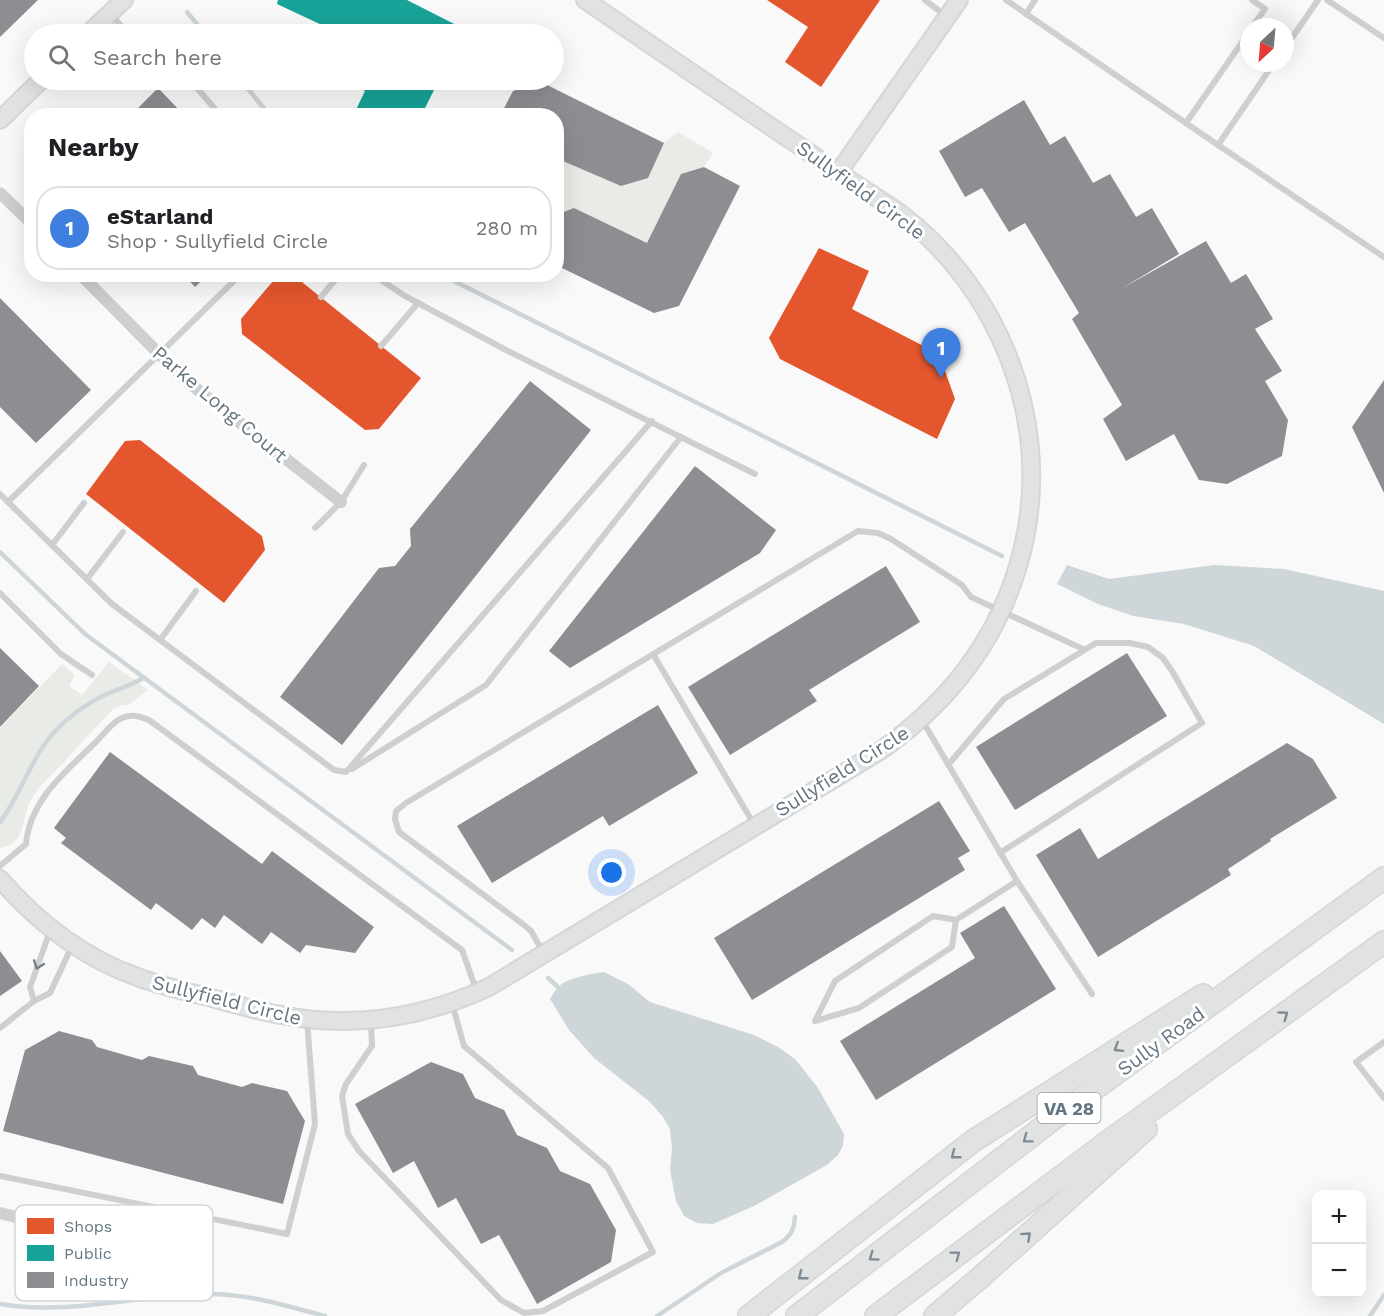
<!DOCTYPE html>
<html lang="en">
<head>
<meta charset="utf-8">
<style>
  body { margin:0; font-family:"Work Sans",sans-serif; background:#f2f2f2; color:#202124 }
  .controls { position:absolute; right:18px; bottom:18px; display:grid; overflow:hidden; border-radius:12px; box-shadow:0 6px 24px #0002 }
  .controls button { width:54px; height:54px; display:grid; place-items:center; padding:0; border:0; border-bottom:2px solid #e0e0e0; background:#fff; color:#202124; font:30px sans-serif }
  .compass { position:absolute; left:1240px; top:18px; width:54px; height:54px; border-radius:50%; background:#fff; box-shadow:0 6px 24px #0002; rotate:206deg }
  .you { position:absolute; left:612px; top:873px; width:21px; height:21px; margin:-15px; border:4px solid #fff; border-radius:50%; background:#1a73e8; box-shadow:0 0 0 9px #1a73e833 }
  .badge { display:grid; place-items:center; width:39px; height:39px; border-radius:50%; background:#db2777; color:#fff; font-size:20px; font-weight:700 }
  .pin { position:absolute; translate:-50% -50px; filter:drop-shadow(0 2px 3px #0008) }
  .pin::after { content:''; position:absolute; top:32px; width:21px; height:18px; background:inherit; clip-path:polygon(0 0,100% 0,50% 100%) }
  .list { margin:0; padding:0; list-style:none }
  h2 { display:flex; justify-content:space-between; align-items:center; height:78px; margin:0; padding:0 24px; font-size:26px }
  h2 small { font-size:20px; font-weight:400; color:#757577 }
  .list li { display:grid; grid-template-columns:39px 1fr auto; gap:18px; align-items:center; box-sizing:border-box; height:84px; margin:0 12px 12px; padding:0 12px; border:2px solid #e0e0e0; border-radius:24px }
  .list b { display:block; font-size:22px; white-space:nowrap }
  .list p { margin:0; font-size:20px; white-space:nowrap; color:#757577 }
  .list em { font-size:20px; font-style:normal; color:#757577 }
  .icon { flex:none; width:33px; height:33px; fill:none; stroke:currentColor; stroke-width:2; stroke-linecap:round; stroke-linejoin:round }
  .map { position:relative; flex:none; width:1384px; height:1316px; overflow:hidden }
  .search { position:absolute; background:#fff; box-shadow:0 6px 24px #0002; left:24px; top:24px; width:540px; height:66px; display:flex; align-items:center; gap:15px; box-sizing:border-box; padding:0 21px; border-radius:33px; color:#757577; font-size:22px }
  .panel { position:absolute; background:#fff; box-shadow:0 6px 24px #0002; left:24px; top:108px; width:540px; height:174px; border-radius:24px }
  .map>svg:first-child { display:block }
  .green { fill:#e8ebe6 }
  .water { fill:#ced6d9 }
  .shops { fill:#e4572e }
  .public { fill:#17a398 }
  .industry { fill:#8d8d92 }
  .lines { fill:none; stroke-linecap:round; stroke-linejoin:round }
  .stream { stroke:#ced6d9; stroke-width:4.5 }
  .secondary-casing { stroke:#d5d6d7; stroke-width:20 }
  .highway-casing { stroke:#d5d6d6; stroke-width:24 }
  .lane { stroke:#cecfd0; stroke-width:6 }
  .street { stroke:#cecfd0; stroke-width:12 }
  .secondary { stroke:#e1e2e2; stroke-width:16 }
  .highway { stroke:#e1e2e2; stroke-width:21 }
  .oneway { stroke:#707f8b }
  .oneway2 { stroke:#7e8c96 }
  .labels { text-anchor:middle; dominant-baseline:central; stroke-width:6; stroke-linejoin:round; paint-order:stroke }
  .shield { fill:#fff; stroke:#939fa8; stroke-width:1.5 }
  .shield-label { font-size:18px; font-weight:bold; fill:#657683 }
  .street-label { font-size:20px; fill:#657683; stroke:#fff }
  .key { fill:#fff; stroke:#d1d6da; stroke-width:1.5 }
  .key-label { font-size:16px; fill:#657683 }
</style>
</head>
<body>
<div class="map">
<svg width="1384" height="1316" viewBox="0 0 1384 1316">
  <rect width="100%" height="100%" fill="#f9f9f9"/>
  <g class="green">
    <path d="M 678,132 L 713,153 L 704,167 L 647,243 L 574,209 L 557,215 L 557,158 L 621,186 L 646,178 L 664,143 Z"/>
    <path d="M 109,662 L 148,690 L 129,705 L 122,705 L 113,709 C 96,727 79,745 63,763 C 52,774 40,785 32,798 C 19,819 29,842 0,848 L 0,728 L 62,664 L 75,675 L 69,686 L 82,695 Z"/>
  </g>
  <g class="water">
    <path d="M 1067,565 L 1109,579 L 1214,565 L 1284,569 L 1384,591 L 1384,724 L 1254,646 L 1184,624 L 1133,616 L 1098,604 L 1057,584 Z"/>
    <path d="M 604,972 L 628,984 L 650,1002 L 754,1035 L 778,1047 L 795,1059 L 818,1088 L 844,1134 L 843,1146 L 838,1155 L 827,1165 L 754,1206 L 713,1224 L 697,1223 L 684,1216 L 676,1201 L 670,1170 L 672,1148 L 670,1129 L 663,1117 L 650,1102 L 594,1058 L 569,1030 L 550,999 C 552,996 555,990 558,987 C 569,977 591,974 604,972 Z"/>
  </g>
  <g class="shops">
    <path d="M 767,0 L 880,0 L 821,87 L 785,62 L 808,27 Z"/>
    <path d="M 819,248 L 869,271 L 852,309 L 939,354 L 955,399 L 937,439 L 780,359 L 769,338 Z"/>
    <path d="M 279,274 L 292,274 L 421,378 L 379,429 L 365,430 L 242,334 L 241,319 Z"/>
    <path d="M 140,440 L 262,536 L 265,550 L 224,603 L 86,494 L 125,441 Z"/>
  </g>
  <g class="public">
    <path d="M 278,0 L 407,0 L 464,29 L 461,34 L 341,34 L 277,4 Z"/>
    <path d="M 349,80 L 439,80 L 421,116 L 353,116 L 365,91 L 348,82 Z"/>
  </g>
  <g class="industry">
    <path d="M 0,0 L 38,0 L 0,37 Z"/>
    <path d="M 541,82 L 664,143 L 648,178 L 621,186 L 556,158 L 556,116 L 500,116 L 513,91 Z"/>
    <path d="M 158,88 L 185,116 L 130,116 Z"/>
    <path d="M 1024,100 L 1050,145 L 1065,136 L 1093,183 L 1110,174 L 1136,217 L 1152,208 L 1179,254 L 1121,289 L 1206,241 L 1231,283 L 1246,274 L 1273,319 L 1255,329 L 1282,371 L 1265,381 L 1288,420 L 1282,456 L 1227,484 L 1199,480 L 1174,434 L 1126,461 L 1103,419 L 1122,405 L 1072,319 L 1079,313 L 1025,223 L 1009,232 L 982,188 L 965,197 L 939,151 Z"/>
    <path d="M 704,167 L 740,186 L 679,306 L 654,313 L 556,265 L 556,215 L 574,208 L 647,243 L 681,174 Z"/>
    <path d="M 183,274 L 209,274 L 195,287 Z"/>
    <path d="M 0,298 L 91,390 L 36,443 L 0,407 Z"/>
    <path d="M 1384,380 L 1384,493 L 1352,427 Z"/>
    <path d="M 530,381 L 591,430 L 342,745 L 280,697 L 379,568 L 395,566 L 411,546 L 410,529 Z"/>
    <path d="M 695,466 L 776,530 L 760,553 L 570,668 L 549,651 Z"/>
    <path d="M 886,566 L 920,622 L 809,690 L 817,701 L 730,755 L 688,687 Z"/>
    <path d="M 0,648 L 39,686 L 0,727 Z"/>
    <path d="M 1127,653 L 1167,716 L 1015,810 L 976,747 Z"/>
    <path d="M 658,705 L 698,773 L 609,826 L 603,816 L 492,883 L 457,826 Z"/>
    <path d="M 1287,743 L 1313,759 L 1337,798 L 1270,839 L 1271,841 L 1228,869 L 1231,875 L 1098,957 L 1036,855 L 1080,828 L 1098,859 Z"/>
    <path d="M 110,752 L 262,864 L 272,851 L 374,927 L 355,953 L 306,945 L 300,953 L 271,932 L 262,944 L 224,915 L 215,928 L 202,918 L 192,930 L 156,903 L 151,910 L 61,843 L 66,838 L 54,828 Z"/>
    <path d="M 939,801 L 970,851 L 958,858 L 965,870 L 752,1000 L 714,938 Z"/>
    <path d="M 1004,906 L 1056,989 L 876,1100 L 840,1041 L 975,958 L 960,933 Z"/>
    <path d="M 0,951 L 22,981 L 0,996 Z"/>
    <path d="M 59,1031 L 92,1040 L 97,1047 L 142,1060 L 149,1056 L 193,1066 L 198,1075 L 242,1087 L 252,1083 L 287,1091 L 305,1121 L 283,1204 L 3,1131 L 25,1050 Z"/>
    <path d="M 431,1062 L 463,1074 L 475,1098 L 504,1110 L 517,1135 L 547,1148 L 560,1171 L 590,1184 L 616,1230 L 611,1262 L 537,1304 L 499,1235 L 481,1244 L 456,1198 L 438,1208 L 414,1161 L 393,1173 L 355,1104 Z"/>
  </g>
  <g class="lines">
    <g class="stream">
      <path d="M 187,12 L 205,34"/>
      <path d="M 241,80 L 270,116"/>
      <path d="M 440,274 L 1002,556"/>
      <path d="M 0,552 L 85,634 L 512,950"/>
      <path d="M 0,822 C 19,798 28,766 47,741 C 62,721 86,703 109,693 C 121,688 132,685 143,678"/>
      <path d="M 548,978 L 558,987"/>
      <path d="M 0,1304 C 70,1316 140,1294 209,1294 C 250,1294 287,1306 325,1316"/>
      <path d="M 657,1316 L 721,1273 L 782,1242 C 792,1234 794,1229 795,1217"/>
      <path d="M 1370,1316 L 1384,1295"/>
    </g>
    <defs>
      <g id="secondary">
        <path d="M 88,34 L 124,0"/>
        <path d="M 0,120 L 41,80"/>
        <path d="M 838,173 L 959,0"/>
        <path d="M 0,879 C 38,923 85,959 140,978 C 165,987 193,993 219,1000 C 239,1005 260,1012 281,1015 C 353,1029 423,1018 489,987 L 880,751 C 957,697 1008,627 1026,533 C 1048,415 999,291 905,217 C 891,206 876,198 862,188 C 837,172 812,154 786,137 C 719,91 652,46 585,0"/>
      </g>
      <g id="highway">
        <path d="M 749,1316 L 973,1141 L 1203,995"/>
        <path d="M 797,1316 L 1052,1120 L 1384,878"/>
        <path d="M 876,1316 L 1110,1140 L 1384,942"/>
        <path d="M 935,1316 L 982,1276 L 1146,1129"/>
      </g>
    </defs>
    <use href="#secondary" class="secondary-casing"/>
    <use href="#highway" class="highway-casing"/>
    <g class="lane">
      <path d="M 925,0 L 946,16"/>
      <path d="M 1006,0 L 1218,145"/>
      <path d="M 1252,0 L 1265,9 L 1252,27"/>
      <path d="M 1327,0 L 1384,38"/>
      <path d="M 1026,14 L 1035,0"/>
      <path d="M 111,15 L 129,34"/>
      <path d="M 1285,48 L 1318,0"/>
      <path d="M 1274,63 L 1218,145 L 1384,257"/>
      <path d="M 190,80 L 221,116"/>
      <path d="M 1186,123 L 1249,32"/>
      <path d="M 372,274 L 405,296 L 506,350 L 755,474"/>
      <path d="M 321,297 L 340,274"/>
      <path d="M 381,346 L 418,303"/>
      <path d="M 0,494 L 8,502 L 241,274"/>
      <path d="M 8,502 L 112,604 L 334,770 L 346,772 L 652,421"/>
      <path d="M 315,528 L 341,502 L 364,465"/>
      <path d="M 52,545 L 84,503"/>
      <path d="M 87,579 L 123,532"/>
      <path d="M 0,593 L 61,654 L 92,675"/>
      <path d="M 160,640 L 196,591"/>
      <path d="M 653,654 L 755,826"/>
      <path d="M 922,720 L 1017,881 L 956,920 L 933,916 L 835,981 L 815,1021 L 859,1008 L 952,947 L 956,920"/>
      <path d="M 948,765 L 1004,699 L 1096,643 L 1130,643 L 1148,647 L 1163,658 L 1172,671 L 1202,723 L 1000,853"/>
      <path d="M 352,769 L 486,685 L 681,437"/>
      <path d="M 0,866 L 26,844 C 30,800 65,772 95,743 C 103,735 112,722 122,718 C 132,713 140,717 149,720 L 462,950 L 477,992"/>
      <path d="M 1017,881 L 1092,994"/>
      <path d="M 543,952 L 531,931 L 524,925 L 399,832 L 395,819 L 396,811 L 406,803 L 858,531 L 878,533 L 891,539 L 962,585 L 971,597 L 1083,649"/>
      <path d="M 34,1001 L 30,987 L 50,931"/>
      <path d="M 371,1021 L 372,1046 L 346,1084 L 342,1096 L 348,1134 L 359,1151 L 501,1300 L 524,1313 L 543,1311 L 653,1252 L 608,1168 L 464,1046 L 452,1003"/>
      <path d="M 0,1028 L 34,1001 L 50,993 L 72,946"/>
      <path d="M 1384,1042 L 1356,1062 L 1384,1098"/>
      <path d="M 0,1176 L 287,1234 L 315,1124 L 307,1020"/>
    </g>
    <g class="street">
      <path d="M 0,193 L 32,224"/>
      <path d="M 80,274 L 184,379 L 341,502"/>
      <path d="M 0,1213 L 130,1245"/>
    </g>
    <use href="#secondary" class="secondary"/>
    <use href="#highway" class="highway"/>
  </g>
  <defs><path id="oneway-chevron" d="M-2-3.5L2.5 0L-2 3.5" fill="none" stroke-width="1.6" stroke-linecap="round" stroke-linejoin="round" transform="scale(1.5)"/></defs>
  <use class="oneway" href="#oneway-chevron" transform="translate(38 965) rotate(110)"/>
  <g class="oneway2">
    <use href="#oneway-chevron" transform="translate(1284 1015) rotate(-36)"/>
    <use href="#oneway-chevron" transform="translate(1118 1048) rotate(148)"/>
    <use href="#oneway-chevron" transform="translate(1027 1139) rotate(143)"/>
    <use href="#oneway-chevron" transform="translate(955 1155) rotate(142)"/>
    <use href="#oneway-chevron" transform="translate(1027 1236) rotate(-42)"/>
    <use href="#oneway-chevron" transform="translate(956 1255) rotate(-37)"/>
    <use href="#oneway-chevron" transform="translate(873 1257) rotate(144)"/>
    <use href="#oneway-chevron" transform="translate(802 1276) rotate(142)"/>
  </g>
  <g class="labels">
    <rect class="shield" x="1037.5" y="1093" width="63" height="30" rx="4.5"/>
    <g class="shield-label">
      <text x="1069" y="1108">VA 28</text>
    </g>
    <g class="street-label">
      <text transform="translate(861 190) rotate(36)">Sullyfield Circle</text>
      <text transform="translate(220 404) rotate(40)">Parke Long Court</text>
      <text transform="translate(842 771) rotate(-32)">Sullyfield Circle</text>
      <text transform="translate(227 1000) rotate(14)">Sullyfield Circle</text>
      <text transform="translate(1161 1041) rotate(-36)">Sully Road</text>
    </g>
  </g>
  <rect x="15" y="1205" width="198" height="96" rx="9" class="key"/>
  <rect x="27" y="1218" width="27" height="16" fill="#e4572e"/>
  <rect x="27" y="1245" width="27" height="16" fill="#17a398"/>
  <rect x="27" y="1272" width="27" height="16" fill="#8d8d92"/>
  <g class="key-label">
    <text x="64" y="1232">Shops</text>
    <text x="64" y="1259">Public</text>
    <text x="64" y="1286">Industry</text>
  </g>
</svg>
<div class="controls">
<button>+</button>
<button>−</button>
</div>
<svg class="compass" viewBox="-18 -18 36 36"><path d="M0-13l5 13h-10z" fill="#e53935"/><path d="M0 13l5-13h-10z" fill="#757577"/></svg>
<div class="you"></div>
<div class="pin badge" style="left:941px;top:378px;background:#3f7fe0">1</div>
<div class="search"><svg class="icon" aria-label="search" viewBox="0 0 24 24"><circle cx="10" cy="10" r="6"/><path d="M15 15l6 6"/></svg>Search here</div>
<section class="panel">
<h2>Nearby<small></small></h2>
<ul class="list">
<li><span class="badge" style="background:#3f7fe0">1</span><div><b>eStarland</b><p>Shop · Sullyfield Circle</p></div><em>280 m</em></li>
</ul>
</section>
</div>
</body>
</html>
